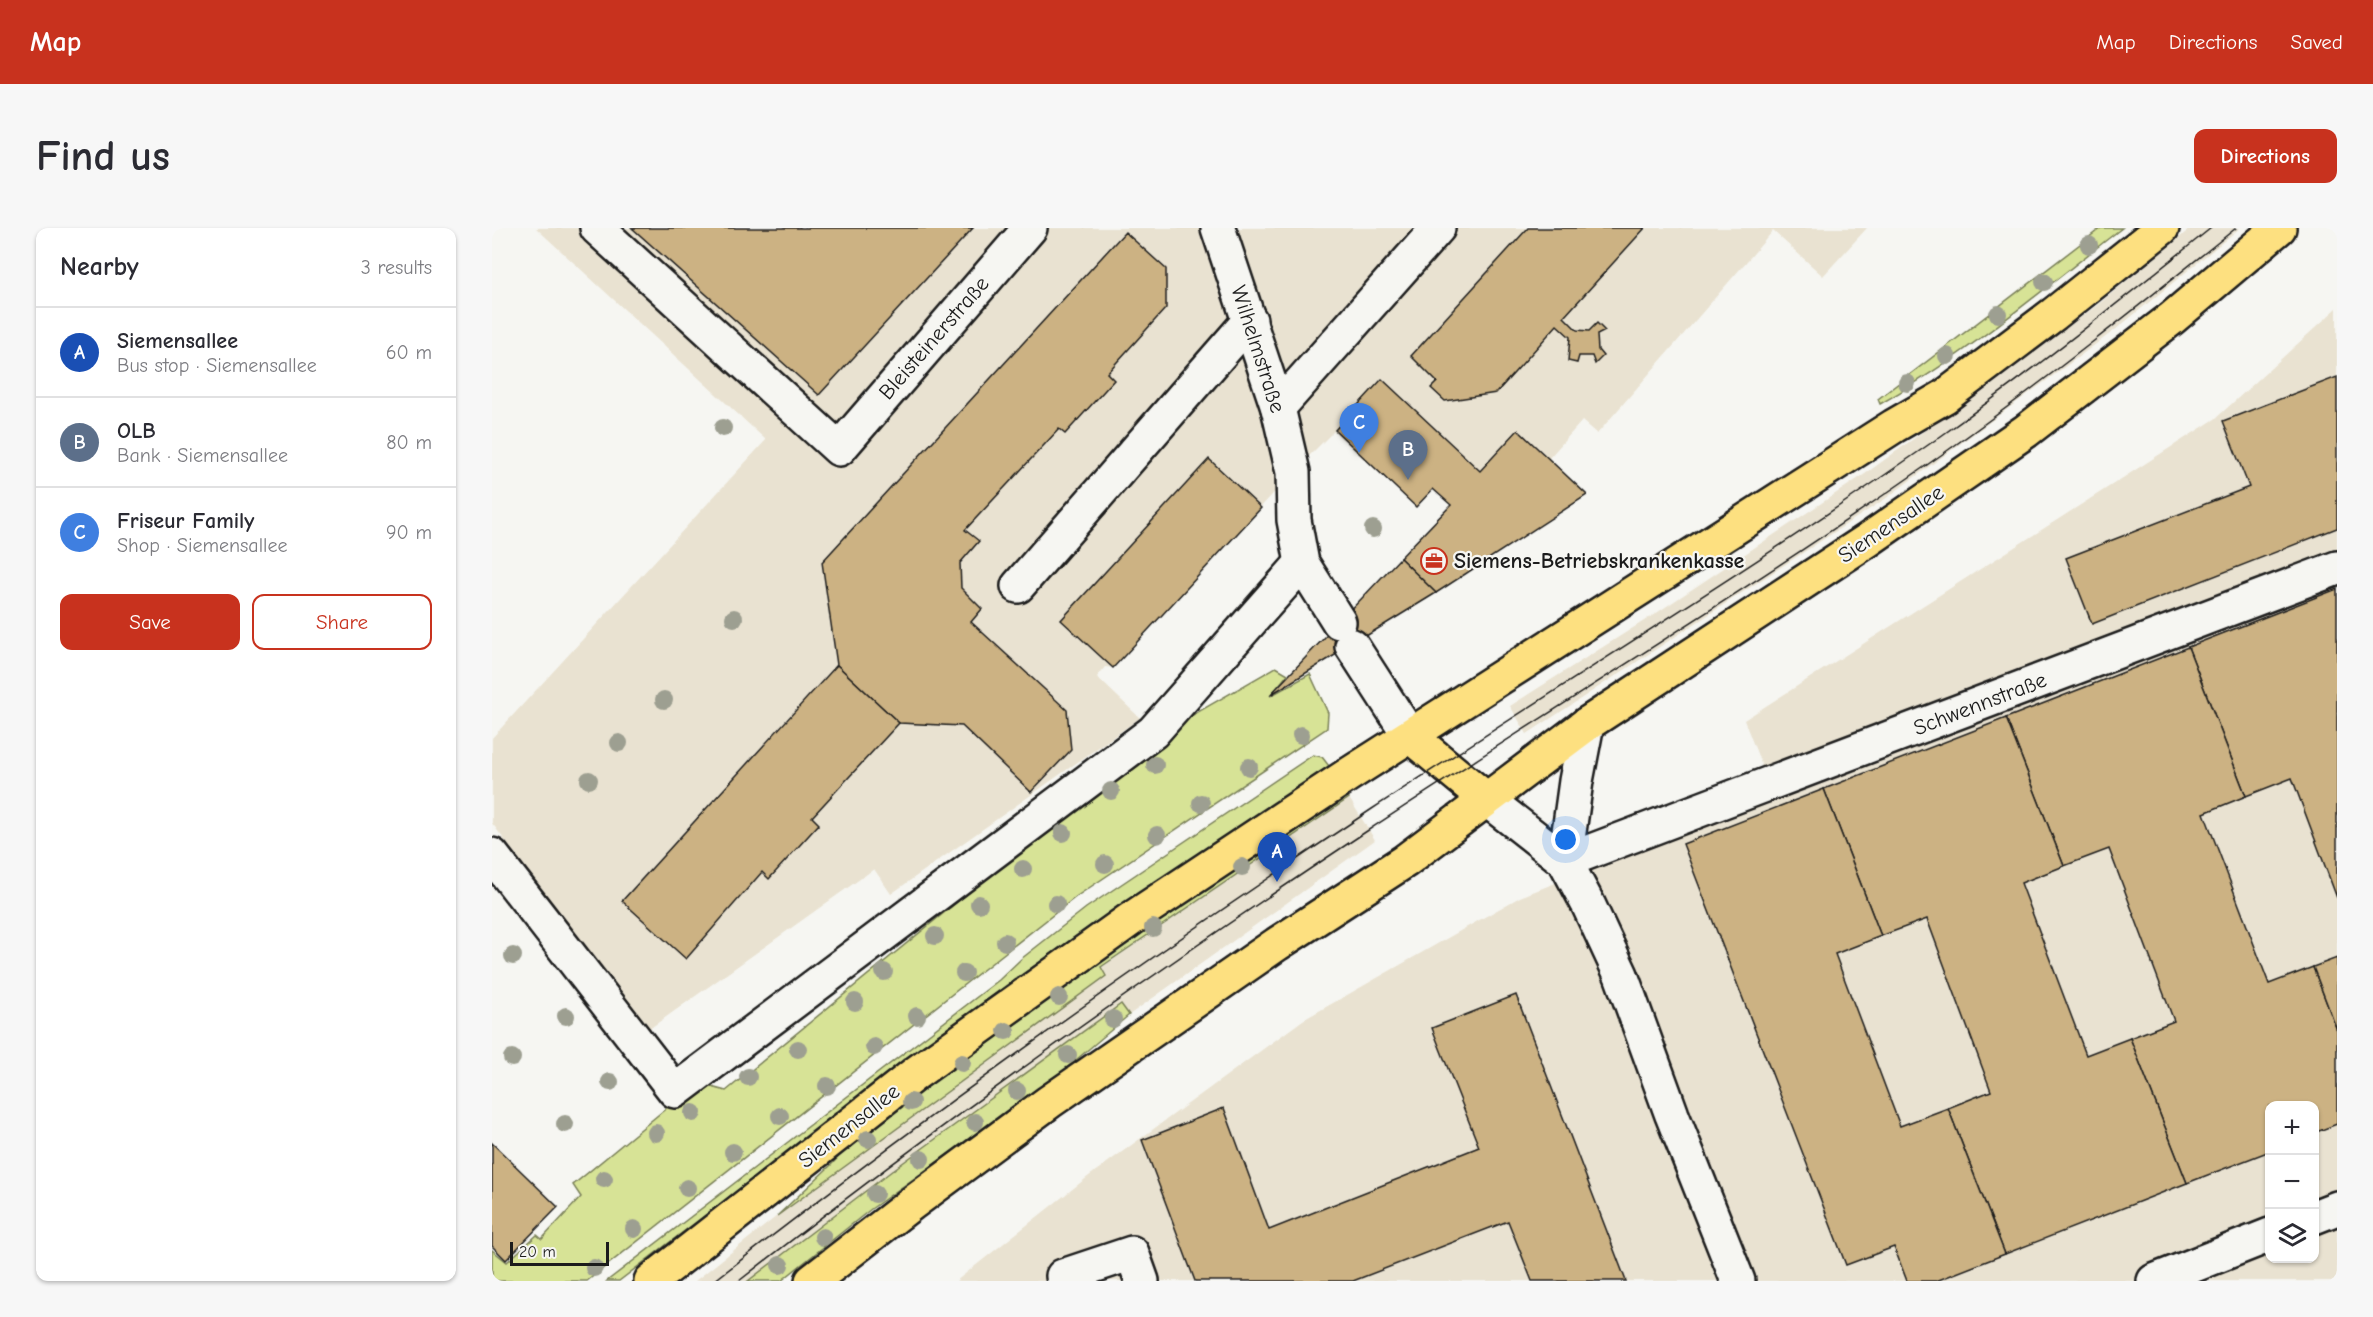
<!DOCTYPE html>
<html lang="en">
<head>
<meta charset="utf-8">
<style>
  body { margin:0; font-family:"Comic Neue",sans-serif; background:#f7f7f7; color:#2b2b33 }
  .controls { position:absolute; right:18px; bottom:18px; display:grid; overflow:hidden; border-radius:12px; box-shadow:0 2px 4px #0004 }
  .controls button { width:54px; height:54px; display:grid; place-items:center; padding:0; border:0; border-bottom:2px solid #e1e1e2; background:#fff; color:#2b2b33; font:30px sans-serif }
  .scale { position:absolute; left:18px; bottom:15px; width:99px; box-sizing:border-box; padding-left:6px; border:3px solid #1c1c1c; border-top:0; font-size:16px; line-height:21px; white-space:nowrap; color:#1c1c1c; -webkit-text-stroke:4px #f6f6f2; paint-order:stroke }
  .you { position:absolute; left:1074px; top:612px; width:21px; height:21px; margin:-15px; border:4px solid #fff; border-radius:50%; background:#1a73e8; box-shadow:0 0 0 9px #1a73e833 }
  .badge { display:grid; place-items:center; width:39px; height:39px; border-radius:50%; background:#c8321e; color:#fff; font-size:20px; font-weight:700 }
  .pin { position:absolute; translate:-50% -50px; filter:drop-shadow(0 2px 3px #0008) }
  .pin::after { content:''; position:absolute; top:32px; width:21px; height:18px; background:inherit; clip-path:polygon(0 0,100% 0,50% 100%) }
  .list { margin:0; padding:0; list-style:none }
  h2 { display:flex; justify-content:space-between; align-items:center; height:78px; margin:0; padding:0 24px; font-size:26px }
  h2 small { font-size:20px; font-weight:400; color:#7c7c81 }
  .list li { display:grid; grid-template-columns:39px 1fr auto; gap:18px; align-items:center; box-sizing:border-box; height:90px; padding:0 24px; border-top:2px solid #e1e1e2 }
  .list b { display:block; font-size:22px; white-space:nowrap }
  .list p { margin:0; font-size:20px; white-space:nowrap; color:#7c7c81 }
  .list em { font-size:20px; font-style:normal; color:#7c7c81 }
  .actions { display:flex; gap:12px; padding:18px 24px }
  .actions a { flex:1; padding:14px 0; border:2px solid #c8321e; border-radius:12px; text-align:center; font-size:21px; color:#c8321e }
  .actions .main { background:#c8321e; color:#fff }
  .icon { flex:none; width:33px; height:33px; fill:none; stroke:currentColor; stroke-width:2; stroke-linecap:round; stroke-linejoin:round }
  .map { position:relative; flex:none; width:1845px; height:1053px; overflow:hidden; border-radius:12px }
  header { display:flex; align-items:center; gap:36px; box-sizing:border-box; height:84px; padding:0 30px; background:#c8321e; color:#fff }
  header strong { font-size:28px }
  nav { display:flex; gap:33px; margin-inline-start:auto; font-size:21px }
  .intro { display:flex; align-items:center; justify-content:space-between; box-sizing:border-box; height:144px; padding:0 36px }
  h1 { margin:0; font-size:42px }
  .button { padding:15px 27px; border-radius:12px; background:#c8321e; color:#fff; font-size:21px; font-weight:700 }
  main { display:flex; gap:36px; padding:0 36px }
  aside { flex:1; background:#fff; border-radius:12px; box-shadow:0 2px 4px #0004 }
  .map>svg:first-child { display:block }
  .built { fill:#e9e2d1; fill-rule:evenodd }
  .green { fill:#d7e396; stroke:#7a8059; stroke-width:1.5 }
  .building { fill:#ccb283; stroke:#1c1c1c; stroke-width:1.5 }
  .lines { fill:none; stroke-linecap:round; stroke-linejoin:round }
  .minor-casing { stroke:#1c1c1c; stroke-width:38 }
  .major-casing { stroke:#1c1c1c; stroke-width:38 }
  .minor { stroke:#f6f6f2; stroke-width:33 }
  .major { stroke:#fde080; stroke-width:33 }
  .tram { stroke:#1c1c1c; stroke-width:1.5 }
  .tree { fill:#9d9f91 }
  .labels { text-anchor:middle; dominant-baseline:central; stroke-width:4.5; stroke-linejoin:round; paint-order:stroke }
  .street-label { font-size:22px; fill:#1c1c1c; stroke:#f6f6f2 }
  .poi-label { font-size:22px; font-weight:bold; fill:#1c1c1c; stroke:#f6f6f2; text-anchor:start }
</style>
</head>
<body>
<header>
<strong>Map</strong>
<nav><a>Map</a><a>Directions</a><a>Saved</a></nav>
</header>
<div class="intro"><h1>Find us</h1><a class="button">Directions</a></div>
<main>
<aside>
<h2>Nearby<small>3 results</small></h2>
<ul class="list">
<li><span class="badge" style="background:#1a4fb4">A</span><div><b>Siemensallee</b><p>Bus stop · Siemensallee</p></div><em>60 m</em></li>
<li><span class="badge" style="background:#5c6f8a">B</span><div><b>OLB</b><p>Bank · Siemensallee</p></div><em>80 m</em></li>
<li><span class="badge" style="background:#3f7fe0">C</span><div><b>Friseur Family</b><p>Shop · Siemensallee</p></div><em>90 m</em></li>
</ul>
<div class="actions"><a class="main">Save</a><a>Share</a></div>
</aside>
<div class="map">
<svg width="1845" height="1053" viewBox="0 0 1845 1053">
  <rect width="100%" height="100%" fill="#f6f6f2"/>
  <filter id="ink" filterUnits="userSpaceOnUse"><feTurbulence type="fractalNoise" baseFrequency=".0167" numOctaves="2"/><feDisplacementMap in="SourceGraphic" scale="12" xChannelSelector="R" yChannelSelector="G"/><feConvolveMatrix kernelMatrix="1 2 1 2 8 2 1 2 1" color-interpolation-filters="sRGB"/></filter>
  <g filter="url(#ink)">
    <g class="built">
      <path d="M 44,0 L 1375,0 L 1331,48 L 1281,3 L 1105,206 L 1090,193 L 1057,230 L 1095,267 L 944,365 L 908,330 L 959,277 L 941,261 L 924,279 L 842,203 L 801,244 L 621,440 L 613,439 L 605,449 L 648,490 L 399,666 L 382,641 L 153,804 L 0,595 L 0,510 L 274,212 Z"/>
      <path d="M 1699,0 L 1748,0 L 1623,102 L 1393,271 L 1035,506 L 1018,478 L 1163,386 L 1373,246 L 1603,79 Z"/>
      <path d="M 1845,80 L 1845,1053 L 464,1053 L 597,948 L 811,792 L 1028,669 L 1137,626 L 1271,541 L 1252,492 L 1723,191 ZM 1778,878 L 1822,878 L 1822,1030 L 1778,1030 Z"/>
      <path d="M 857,570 L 883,612 L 637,787 L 629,776 L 405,939 L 256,1053 L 203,1053 L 285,988 L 613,748 L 609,740 Z"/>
    </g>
    <g class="green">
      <path d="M 1609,0 L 1630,0 C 1551,61 1475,127 1388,176 L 1386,171 Z"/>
      <path d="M 784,439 L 796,446 L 778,468 L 818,446 L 836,485 L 835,500 L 585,668 L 95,1053 L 0,1053 L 0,1022 L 15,1034 L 45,1007 L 50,1011 L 89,969 L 81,957 L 205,855 L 234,863 L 678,500 Z"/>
      <path d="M 821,527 L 830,529 L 837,538 L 516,756 L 127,1053 L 115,1053 L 507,752 L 529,731 L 594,680 Z"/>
      <path d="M 851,561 L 857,570 L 609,739 L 614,748 L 285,988 L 339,937 L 383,890 Z"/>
      <path d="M 629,776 L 637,787 L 558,854 L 379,981 L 289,1053 L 256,1053 L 405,939 Z"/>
    </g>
    <g class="building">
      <path d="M 140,0 L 481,0 L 327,167 Z"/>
      <path d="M 1036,0 L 1153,0 L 1072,89 L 1085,102 L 1097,103 L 1105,95 L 1113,103 L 1105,107 L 1106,122 L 1111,128 L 1103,136 L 1100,128 L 1087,128 L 1085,135 L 1076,133 L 1078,109 L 1065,97 L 1004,165 L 953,173 L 939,160 L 945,154 L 919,128 Z"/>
      <path d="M 633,4 L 674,41 L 674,80 L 615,145 L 622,152 L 573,206 L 567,201 L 473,302 L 487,313 L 468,335 L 469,360 L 490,381 L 479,394 L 575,482 L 579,522 L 539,564 L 470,498 L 407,495 L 345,437 L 330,334 Z"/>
      <path d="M 1845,149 L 1845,300 L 1600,396 L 1574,330 L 1757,259 L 1731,193 Z"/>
      <path d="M 890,151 L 988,243 L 1026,202 L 1095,267 L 944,365 L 908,330 L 959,277 L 941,261 L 924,279 L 843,202 Z"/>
      <path d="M 717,231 L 769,280 L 621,440 L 569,392 Z"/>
      <path d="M 908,330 L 944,365 L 778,467 Z"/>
      <path d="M 1845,361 L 1845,670 L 1800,550 L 1754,568 L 1696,419 Z"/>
      <path d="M 1696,419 L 1754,568 L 1712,585 L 1777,756 L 1821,739 L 1845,802 L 1845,896 L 1822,905 L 1822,878 L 1778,878 L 1778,923 L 1695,955 L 1638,810 L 1682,793 L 1617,621 L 1572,638 L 1514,490 Z"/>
      <path d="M 345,437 L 407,495 L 320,589 L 327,596 L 277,651 L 270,644 L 194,731 L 130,673 Z"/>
      <path d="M 1514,490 L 1572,638 L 1529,655 L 1594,827 L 1638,810 L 1695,955 L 1513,1026 L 1456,880 L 1499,863 L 1435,691 L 1389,708 L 1332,561 Z"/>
      <path d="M 1332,561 L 1389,708 L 1343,726 L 1408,898 L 1456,880 L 1513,1026 L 1444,1053 L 1415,1053 L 1402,1019 L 1354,1037 L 1191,616 Z"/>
      <path d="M 1845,730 L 1845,802 L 1821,739 Z"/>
      <path d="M 1024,767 L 1134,1053 L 1040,1053 L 1016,993 L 861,1053 L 703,1053 L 650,912 L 732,880 L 777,1002 L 987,919 L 940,800 Z"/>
      <path d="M 0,915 L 66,979 L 14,1032 L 0,1018 Z"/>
    </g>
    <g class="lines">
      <defs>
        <g id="minor">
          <path d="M 105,0 L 347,221 L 538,0"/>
          <path d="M 726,0 L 786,180 L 801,244 L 802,292 L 810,335 L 847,394"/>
          <path d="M 786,180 L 946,0"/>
          <path d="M 526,358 L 758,92"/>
          <path d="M 860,418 L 918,508"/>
          <path d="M 994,571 L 1073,633 L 1096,676 L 1129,747 L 1180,887 L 1246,1053"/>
          <path d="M 0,627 L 183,863 L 661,504 L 810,335"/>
          <path d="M 1073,633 L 1845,340"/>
          <path d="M 1073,633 L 1084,553 L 1095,496"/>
          <path d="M 1822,989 L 1845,980"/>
          <path d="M 571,1048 L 640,1025 L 650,1053"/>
          <path d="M 1662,1053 L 1778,1007"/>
        </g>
        <g id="major">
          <path d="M 918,508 L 994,571"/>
          <path d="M 159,1053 L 424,845 L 639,691 L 856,547 L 1402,198 L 1452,169 L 1562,86 L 1670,0"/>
          <path d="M 320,1053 L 419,976 L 557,874 L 785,716 L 913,633 L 1095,496 L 1376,312 L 1534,203 L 1679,91 L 1787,0"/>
        </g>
      </defs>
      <use href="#minor" class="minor-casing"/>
      <use href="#major" class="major-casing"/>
      <use href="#minor" class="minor"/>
      <use href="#major" class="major"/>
      <g class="tram">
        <path d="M 222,1053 C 435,886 655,730 880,581 C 1070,456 1264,338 1449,208 C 1542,142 1631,71 1719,0"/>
        <path d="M 247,1053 C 450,894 660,745 875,603 C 1067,476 1264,358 1452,225 C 1552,154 1648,77 1744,0"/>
      </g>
    </g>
    <g class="tree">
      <circle cx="1597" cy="17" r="9"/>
      <circle cx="1552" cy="54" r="9"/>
      <circle cx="1506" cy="86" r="9"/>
      <circle cx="1455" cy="128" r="9"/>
      <circle cx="1415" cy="155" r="9"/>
      <circle cx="231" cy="200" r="9"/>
      <circle cx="881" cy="301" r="9"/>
      <circle cx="242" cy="390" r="9"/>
      <circle cx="172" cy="472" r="9"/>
      <circle cx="809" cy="507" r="9"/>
      <circle cx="127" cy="515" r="9"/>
      <circle cx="663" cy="537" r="9"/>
      <circle cx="757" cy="539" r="9"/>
      <circle cx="97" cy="552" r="9"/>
      <circle cx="619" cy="563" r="9"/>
      <circle cx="709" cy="575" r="9"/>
      <circle cx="571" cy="605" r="9"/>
      <circle cx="665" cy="607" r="9"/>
      <circle cx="613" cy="636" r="9"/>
      <circle cx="750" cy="639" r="9"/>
      <circle cx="531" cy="641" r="9"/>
      <circle cx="487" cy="676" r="9"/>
      <circle cx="564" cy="676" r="9"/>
      <circle cx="661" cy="700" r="9"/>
      <circle cx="443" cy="708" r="9"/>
      <circle cx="513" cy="714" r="9"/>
      <circle cx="21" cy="728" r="9"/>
      <circle cx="392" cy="744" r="9"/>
      <circle cx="472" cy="745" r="9"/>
      <circle cx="567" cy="769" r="9"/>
      <circle cx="363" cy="774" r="9"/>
      <circle cx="74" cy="788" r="9"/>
      <circle cx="425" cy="788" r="9"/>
      <circle cx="621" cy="791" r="9"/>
      <circle cx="514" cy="803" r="9"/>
      <circle cx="382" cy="819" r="9"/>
      <circle cx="306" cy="821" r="9"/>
      <circle cx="576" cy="827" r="9"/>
      <circle cx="20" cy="830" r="9"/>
      <circle cx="470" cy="835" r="9"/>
      <circle cx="256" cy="849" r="9"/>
      <circle cx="118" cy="854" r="9"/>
      <circle cx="335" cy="858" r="9"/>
      <circle cx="525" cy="863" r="9"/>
      <circle cx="419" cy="874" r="9"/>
      <circle cx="201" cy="885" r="9"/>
      <circle cx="288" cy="888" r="9"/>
      <circle cx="483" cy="894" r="9"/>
      <circle cx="73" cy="896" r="9"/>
      <circle cx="164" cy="905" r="9"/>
      <circle cx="376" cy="911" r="9"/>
      <circle cx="241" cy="924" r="9"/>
      <circle cx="429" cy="931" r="9"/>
      <circle cx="112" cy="951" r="9"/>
      <circle cx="195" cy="960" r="9"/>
      <circle cx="383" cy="966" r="9"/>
      <circle cx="142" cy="1001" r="9"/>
      <circle cx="331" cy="1009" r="9"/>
      <circle cx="288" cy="1037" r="9"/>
      <circle cx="102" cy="1040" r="9"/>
    </g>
  </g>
  <defs>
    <symbol id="office-ring" viewBox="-11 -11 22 22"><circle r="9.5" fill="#f6f6f2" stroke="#c8321e" stroke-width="1.5"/><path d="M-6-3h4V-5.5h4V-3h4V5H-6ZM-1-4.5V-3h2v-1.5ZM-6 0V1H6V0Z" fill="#c8321e"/></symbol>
  </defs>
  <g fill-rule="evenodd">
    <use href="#office-ring" x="927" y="318" width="30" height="30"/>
  </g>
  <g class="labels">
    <g class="street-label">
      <text transform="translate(442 110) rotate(-49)">Bleisteinerstraße</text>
      <text transform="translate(766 121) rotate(72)">Wilhelmstraße</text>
      <text transform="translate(1399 296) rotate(-34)">Siemensallee</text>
      <text transform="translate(1488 476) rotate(-21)">Schwennstraße</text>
      <text transform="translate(357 898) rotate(-38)">Siemensallee</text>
    </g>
    <g class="poi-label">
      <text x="962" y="333">Siemens-Betriebskrankenkasse</text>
    </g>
  </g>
</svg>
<div class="controls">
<button>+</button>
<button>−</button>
<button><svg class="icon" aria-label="layers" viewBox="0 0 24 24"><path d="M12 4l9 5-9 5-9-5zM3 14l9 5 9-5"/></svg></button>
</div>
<div class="scale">20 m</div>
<div class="you"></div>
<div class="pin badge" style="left:785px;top:654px;background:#1a4fb4">A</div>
<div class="pin badge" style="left:916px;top:252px;background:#5c6f8a">B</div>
<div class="pin badge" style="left:867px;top:225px;background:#3f7fe0">C</div>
</div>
</main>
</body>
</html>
